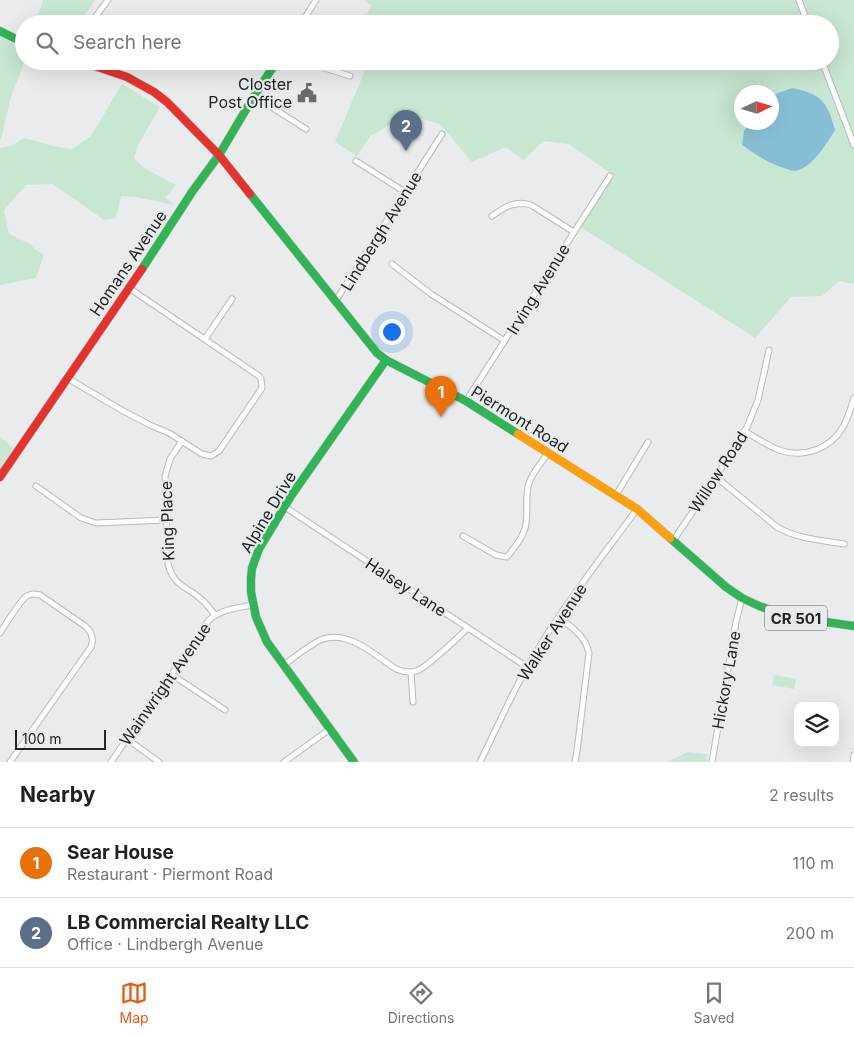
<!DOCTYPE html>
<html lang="en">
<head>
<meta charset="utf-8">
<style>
  body { margin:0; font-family:Inter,sans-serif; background:#f6f6f6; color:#222 }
  .controls { position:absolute; right:15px; bottom:15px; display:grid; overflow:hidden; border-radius:10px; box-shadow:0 5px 20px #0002 }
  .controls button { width:45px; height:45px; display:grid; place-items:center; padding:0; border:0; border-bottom:1px solid #e0e0e0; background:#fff; color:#222; font:25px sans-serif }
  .compass { position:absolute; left:734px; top:85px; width:45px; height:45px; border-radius:50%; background:#fff; box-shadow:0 5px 20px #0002; rotate:86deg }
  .scale { position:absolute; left:15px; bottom:12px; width:91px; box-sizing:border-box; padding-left:5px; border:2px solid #232425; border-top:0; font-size:14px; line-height:18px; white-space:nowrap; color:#232425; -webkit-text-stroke:4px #e8ebed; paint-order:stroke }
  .you { position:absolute; left:391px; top:331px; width:18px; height:18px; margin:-12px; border:4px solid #fff; border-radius:50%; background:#1a73e8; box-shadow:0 0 0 8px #1a73e833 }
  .badge { display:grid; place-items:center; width:32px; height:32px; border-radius:50%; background:#ea580c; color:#fff; font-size:16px; font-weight:700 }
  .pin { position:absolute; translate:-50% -41px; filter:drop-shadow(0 1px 2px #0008) }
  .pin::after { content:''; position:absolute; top:26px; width:18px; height:15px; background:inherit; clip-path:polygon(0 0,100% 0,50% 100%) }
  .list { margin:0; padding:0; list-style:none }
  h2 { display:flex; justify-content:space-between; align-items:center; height:65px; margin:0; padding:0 20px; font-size:21px }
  h2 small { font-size:16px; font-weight:400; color:#767676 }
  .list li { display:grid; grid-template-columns:32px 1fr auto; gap:15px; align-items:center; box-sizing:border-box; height:70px; padding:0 20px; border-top:1px solid #e0e0e0 }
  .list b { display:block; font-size:19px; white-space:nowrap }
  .list p { margin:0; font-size:16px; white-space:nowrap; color:#767676 }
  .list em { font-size:16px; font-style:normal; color:#767676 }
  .icon { flex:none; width:28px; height:28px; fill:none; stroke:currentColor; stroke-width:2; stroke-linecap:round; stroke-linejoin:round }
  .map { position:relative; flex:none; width:854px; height:762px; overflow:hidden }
  .search { position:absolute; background:#fff; box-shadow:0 5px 20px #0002; left:15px; right:15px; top:15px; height:55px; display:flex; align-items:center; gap:12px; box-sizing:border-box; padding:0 18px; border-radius:28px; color:#767676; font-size:19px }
  .sheet { height:205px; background:#fff }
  nav { display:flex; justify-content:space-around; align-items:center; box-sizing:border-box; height:70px; border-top:1px solid #e0e0e0; background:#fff; font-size:14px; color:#767676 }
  nav a { display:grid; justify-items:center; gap:2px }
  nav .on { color:#ea580c }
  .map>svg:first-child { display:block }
  .green { fill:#c7e7d2; fill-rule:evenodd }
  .water { fill:#86bfd5 }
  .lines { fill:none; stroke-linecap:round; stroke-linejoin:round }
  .street-casing { stroke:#b9babb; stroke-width:7 }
  .fast-casing { stroke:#b9babb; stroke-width:9 }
  .slow-casing { stroke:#b9babb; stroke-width:9 }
  .jam-casing { stroke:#b9babb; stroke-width:9 }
  .street { stroke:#fcfcfc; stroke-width:5 }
  .fast { stroke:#30b455; stroke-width:8 }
  .slow { stroke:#ff9f0a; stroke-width:8 }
  .jam { stroke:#e5322d; stroke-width:8 }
  .labels { text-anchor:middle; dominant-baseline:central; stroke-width:4.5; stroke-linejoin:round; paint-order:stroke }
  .shield { fill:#e8ebed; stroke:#5e6061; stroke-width:1 }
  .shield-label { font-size:15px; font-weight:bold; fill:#232425 }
  .poi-label { font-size:16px; fill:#232425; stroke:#e8ebed; text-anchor:end }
  .street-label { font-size:16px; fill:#232425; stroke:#e8ebed }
</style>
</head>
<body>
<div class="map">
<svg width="854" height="762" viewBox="0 0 854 762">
  <rect width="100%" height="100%" fill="#e9ebec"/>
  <g class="green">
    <path d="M 43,0 L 95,0 L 79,24 L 35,24 Z"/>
    <path d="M 364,0 L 854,0 L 854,284 L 839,281 L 822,296 L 791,297 L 755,338 L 581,227 L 614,176 L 569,144 L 543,141 L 524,160 L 506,147 L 472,162 L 440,124 L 408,115 L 370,136 L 357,156 L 335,142 L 364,73 L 365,61 L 830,61 L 830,24 L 360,24 L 372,6 ZM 742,92 L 772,92 L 772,122 L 742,122 Z"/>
    <path d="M 0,36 L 24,50 L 24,61 L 25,61 L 11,96 L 1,139 L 0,139 Z"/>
    <path d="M 122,84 L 160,107 L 139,143 L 134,158 L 144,168 L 176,185 L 165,198 L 175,205 L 135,197 L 121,196 L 116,218 L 104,220 L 53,184 L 26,185 L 4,210 L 9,234 L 32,245 L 34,249 L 44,254 L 36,278 L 0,285 L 0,148 L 11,146 L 24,138 L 53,146 L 72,149 L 91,136 Z"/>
    <path d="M 0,437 L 16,450 L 0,475 Z"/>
    <path d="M 774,675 L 796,679 L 794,689 L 772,685 Z"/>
    <path d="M 688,752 L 707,754 L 707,762 L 667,762 Z"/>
  </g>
  <path class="water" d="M 792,88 C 821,93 828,103 835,130 C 827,143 811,170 794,171 C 792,171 789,170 787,169 C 769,164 756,155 742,145 L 744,131 L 750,123 L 772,122 L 772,96 L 773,95 Z"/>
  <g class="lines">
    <defs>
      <g id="street">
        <path d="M 799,0 L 808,24"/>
        <path d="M 90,24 L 108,0"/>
        <path d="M 301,24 L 316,0"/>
        <path d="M 315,61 L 325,68 L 350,76"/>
        <path d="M 822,61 L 854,145"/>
        <path d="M 254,96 L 306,129"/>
        <path d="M 356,161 L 405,192"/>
        <path d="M 492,216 C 505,207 515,200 531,205 L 574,232"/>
        <path d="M 392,264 L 431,294 L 505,341"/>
        <path d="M 335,302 L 442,134"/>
        <path d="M 205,339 L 232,299"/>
        <path d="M 67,378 L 125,412 L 152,426 L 169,433 L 202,454 L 211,456 L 219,451 L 262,388 L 261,379 L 259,376 L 129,288"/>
        <path d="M 466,401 L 610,176"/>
        <path d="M 744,431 C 757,438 769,447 782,451 C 805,458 831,448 843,427 C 848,418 851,408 854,398"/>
        <path d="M 182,441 L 170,459 L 165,476 L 168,564 C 174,587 187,586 202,600 C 207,604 211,610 215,615"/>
        <path d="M 716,477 L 777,527 C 797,539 821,540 844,544"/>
        <path d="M 36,486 L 81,518 L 96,523 L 166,520"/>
        <path d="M 616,495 L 648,442"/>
        <path d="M 285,507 L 527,667"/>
        <path d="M 463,536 L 496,555 L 507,557 C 515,547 525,535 526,523 C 528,510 525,496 529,483 C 532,473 542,462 548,453"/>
        <path d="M 673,541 L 716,477 L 747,427 L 758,400 L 769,350"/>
        <path d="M 559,617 C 572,628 585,635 589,653 L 577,751 L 575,762"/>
        <path d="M 0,633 C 6,624 20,600 27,596 C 32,593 35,594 40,595 L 85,626 C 92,632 94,639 91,647 L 10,762"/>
        <path d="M 284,665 C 295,657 310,644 323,639 C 349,630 376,656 396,669 C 403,672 409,673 416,671 C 427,668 457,638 468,628"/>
        <path d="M 411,672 L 413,702"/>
        <path d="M 171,674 L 225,710"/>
        <path d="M 127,739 L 159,762"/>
        <path d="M 111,762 L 209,620 C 222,609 237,608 253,605"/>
        <path d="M 284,762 L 330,729"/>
        <path d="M 480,762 C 496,730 510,697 528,666 C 559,611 600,560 637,509"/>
        <path d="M 712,762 L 736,622 L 742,598"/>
        <path d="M 853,762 L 854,755"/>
      </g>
      <g id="fast">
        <path d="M 0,31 L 24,43"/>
        <path d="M 250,194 L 377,353 L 386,360 L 466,401 L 518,434"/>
        <path d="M 142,269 L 192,192 L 219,155 L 254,96 L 277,61"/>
        <path d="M 670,538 L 726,587 L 742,598 L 759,606 L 791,617 L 854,626"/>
        <path d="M 354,762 L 267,642 L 256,617 L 251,592 L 251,578 L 252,568 L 259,549 L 291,496 L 386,360"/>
      </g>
      <path id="slow" d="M 518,434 L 637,509 L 670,538"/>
      <g id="jam">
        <path d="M 80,61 L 127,77 L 154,92 L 167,102 L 219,155 L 250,194"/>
        <path d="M 0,477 L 142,269"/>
      </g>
    </defs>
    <use href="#street" class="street-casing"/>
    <use href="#fast" class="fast-casing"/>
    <use href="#slow" class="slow-casing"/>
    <use href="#jam" class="jam-casing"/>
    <use href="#street" class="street"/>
    <use href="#fast" class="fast"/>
    <use href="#slow" class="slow"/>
    <use href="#jam" class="jam"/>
  </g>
  <defs>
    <symbol id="civic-bare" viewBox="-9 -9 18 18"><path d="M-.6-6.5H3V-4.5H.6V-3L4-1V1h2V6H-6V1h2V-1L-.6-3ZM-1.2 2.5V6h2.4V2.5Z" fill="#686a6b" stroke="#e8ebed" stroke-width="2.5" paint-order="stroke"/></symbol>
  </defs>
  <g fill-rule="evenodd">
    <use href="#civic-bare" x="293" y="79" width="28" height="28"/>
  </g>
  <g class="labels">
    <rect class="shield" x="765" y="605.5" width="62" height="25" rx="4"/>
    <g class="shield-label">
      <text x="796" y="618">CR 501</text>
    </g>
    <g class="poi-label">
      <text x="292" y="84">Closter<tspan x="292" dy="18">Post Office</tspan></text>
    </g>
    <g class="street-label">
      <text transform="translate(381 231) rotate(-58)">Lindbergh Avenue</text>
      <text transform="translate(128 263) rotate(-56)">Homans Avenue</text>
      <text transform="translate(538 289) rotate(-58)">Irving Avenue</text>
      <text transform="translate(520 419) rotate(32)">Piermont Road</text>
      <text transform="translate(718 472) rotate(-57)">Willow Road</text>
      <text transform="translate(268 512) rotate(-59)">Alpine Drive</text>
      <text transform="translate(167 521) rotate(-92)">King Place</text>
      <text transform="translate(406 587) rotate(33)">Halsey Lane</text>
      <text transform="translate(552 632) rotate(-57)">Walker Avenue</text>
      <text transform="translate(726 680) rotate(-80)">Hickory Lane</text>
      <text transform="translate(165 684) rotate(-55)">Wainwright Avenue</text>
    </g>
  </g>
</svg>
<div class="controls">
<button><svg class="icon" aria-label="layers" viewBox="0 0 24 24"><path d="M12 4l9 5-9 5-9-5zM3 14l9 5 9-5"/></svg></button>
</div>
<svg class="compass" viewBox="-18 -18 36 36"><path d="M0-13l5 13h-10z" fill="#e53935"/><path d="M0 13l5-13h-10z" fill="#767676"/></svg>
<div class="scale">100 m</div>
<div class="you"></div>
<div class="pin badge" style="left:441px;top:417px;background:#e8710a">1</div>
<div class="pin badge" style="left:406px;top:151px;background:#5c6f8a">2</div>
<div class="search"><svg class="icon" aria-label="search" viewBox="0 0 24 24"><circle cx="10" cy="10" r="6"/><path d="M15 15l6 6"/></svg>Search here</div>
</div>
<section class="sheet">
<h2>Nearby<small>2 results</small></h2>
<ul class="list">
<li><span class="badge" style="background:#e8710a">1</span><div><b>Sear House</b><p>Restaurant · Piermont Road</p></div><em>110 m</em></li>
<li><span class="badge" style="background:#5c6f8a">2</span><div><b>LB Commercial Realty LLC</b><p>Office · Lindbergh Avenue</p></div><em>200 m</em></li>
</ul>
</section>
<nav>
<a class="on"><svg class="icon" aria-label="map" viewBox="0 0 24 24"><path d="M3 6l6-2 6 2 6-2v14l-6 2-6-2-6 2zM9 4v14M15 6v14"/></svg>Map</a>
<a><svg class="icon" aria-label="directions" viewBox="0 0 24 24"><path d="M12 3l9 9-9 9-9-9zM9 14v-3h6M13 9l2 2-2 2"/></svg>Directions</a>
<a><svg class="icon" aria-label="saved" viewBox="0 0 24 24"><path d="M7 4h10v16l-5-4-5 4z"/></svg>Saved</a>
</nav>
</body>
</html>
